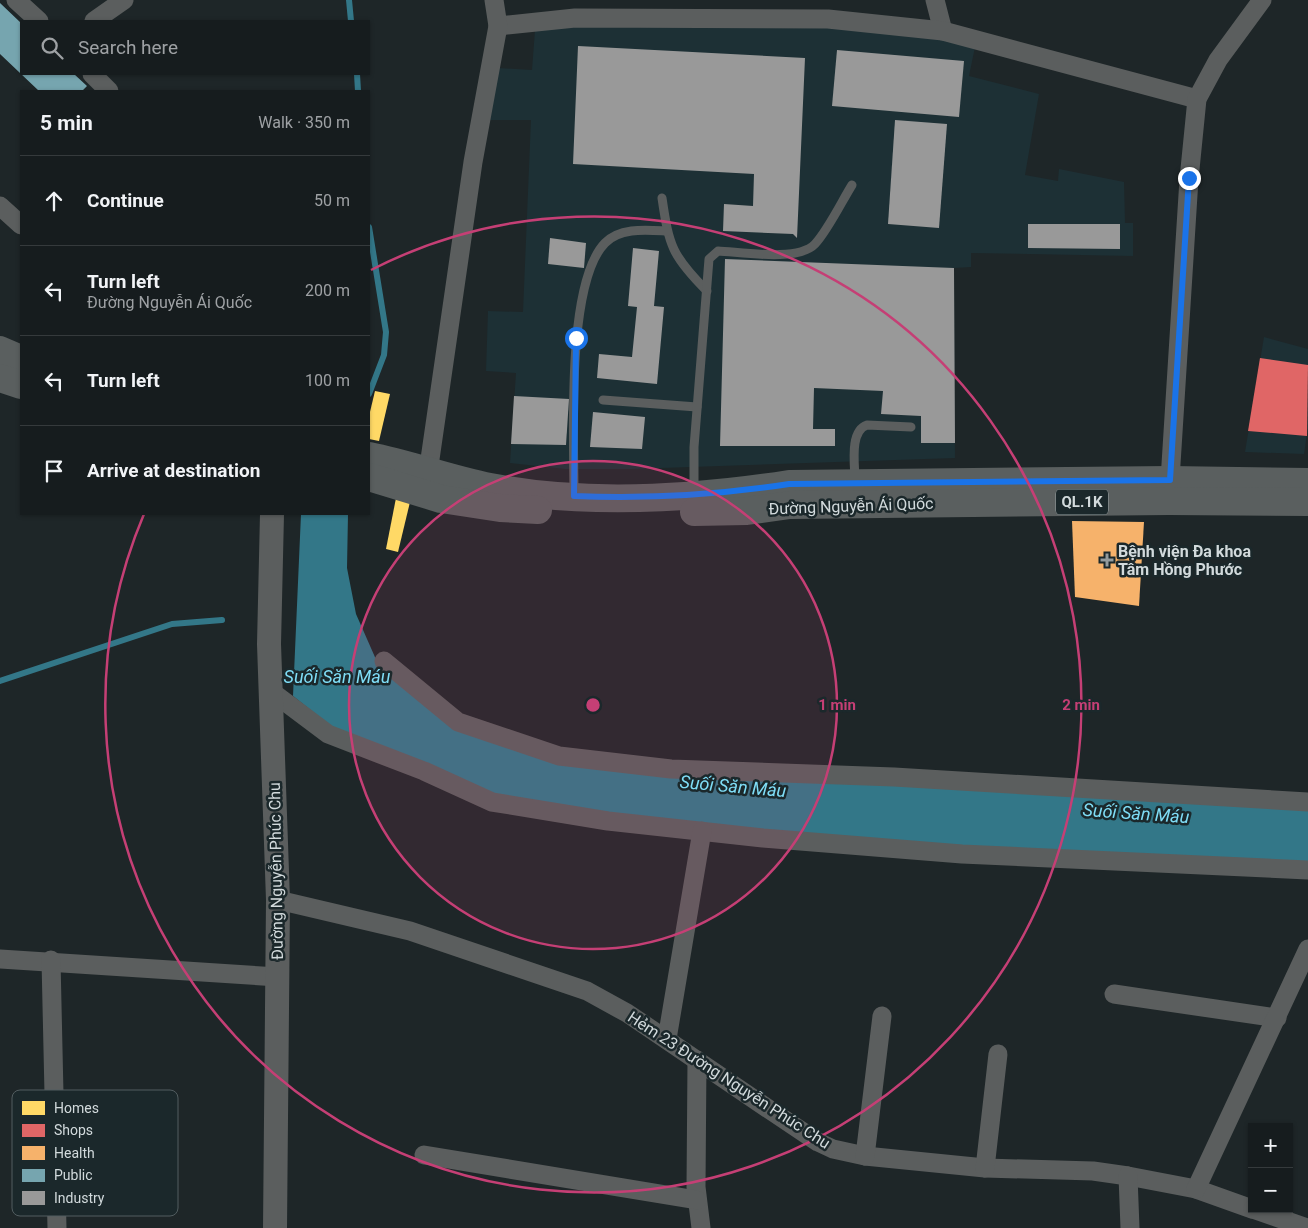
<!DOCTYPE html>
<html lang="en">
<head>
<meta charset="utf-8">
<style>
  body { margin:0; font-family:Roboto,sans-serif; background:#23292b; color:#f1f3f6 }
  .controls { position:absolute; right:15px; bottom:15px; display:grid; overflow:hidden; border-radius:0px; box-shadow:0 1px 4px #0004 }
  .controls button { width:45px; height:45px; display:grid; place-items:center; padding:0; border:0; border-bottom:1px solid #353a3c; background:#161c1e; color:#f1f3f6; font:25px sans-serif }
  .stop { position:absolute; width:15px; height:15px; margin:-11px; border:4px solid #1a73e8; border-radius:50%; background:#fff }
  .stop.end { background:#1a73e8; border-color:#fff; box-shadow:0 1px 5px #0008 }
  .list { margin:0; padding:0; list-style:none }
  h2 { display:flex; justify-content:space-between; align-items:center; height:65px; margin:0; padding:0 20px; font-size:21px }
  h2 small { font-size:16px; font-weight:400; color:#9ea1a4 }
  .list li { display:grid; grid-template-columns:32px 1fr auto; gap:15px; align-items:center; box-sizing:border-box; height:90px; padding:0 20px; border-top:1px solid #353a3c }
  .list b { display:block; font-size:19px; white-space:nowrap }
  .list p { margin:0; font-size:16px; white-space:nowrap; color:#9ea1a4 }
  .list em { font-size:16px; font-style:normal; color:#9ea1a4 }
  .icon { flex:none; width:28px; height:28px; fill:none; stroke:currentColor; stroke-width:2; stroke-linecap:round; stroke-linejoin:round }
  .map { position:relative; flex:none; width:1308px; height:1228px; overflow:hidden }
  .search { position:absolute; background:#161c1e; box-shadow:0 1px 4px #0004; left:20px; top:20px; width:350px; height:55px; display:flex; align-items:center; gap:12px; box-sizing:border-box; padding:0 18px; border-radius:0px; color:#9ea1a4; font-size:19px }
  .panel { position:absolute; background:#161c1e; box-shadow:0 1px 4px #0004; left:20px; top:90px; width:350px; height:425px; border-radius:0px }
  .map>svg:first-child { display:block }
  .built { fill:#1d3035 }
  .water { fill:#378 }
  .homes { fill:#ffd966 }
  .shops { fill:#e06666 }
  .health { fill:#f6b26b }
  .public { fill:#76a5af }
  .industry { fill:#999 }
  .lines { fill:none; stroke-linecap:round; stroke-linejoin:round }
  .stream { stroke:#378; stroke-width:6 }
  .service { stroke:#5b5e5e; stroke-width:9 }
  .minor { stroke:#5b5e5e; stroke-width:19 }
  .tertiary { stroke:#5b5e5e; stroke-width:24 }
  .primary { stroke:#5a5f5f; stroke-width:28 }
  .route { stroke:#1a73e8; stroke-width:6 }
  .ring { fill:none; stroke:#c53f75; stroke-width:2.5 }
  .poi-dot { fill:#939b9d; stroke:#1b282b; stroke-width:2 }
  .labels { text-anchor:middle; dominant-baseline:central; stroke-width:5; stroke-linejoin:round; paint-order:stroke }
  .shield { fill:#1b282b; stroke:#9ba5a7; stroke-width:1 }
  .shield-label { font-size:15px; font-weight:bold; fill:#d2dadc }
  .street-label { font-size:16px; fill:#d2dadc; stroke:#1b282b }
  .poi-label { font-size:16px; font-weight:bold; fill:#d2dadc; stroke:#1b282b; text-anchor:start }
  .water-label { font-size:18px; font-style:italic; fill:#7fddf6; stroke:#1b282b }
  .key { fill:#1b282b; stroke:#525d60; stroke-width:1 }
  .key-label { font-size:14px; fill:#d2dadc }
  .centre { fill:#c53f75; stroke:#1b282b; stroke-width:2.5 }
  .ring-label { font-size:15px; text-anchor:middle; font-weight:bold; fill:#c53f75; stroke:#1b282b; stroke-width:5; stroke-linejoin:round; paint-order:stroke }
</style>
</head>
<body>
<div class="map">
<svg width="1308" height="1228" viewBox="0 0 1308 1228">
  <rect width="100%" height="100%" fill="#1e2628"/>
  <g class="built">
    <path d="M 575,25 L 829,26 L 942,38 L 975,47 L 969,76 L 1039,94 L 1025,175 L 1058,181 L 1059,169 L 1124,182 L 1125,223 L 1133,223 L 1133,256 L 971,253 L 971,267 L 954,268 L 955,458 L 632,469 L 565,469 L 510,463 L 516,373 L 486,371 L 488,311 L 523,312 L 531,120 L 489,120 L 498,68 L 532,70 L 535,30 Z"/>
    <path d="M 1264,337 L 1308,349 L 1308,427 L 1304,454 L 1245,452 Z"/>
  </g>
  <path class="water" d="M 301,514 L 348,514 L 347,568 L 356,614 L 378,664 L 455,728 L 558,763 L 760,778 L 1308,809 L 1308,862 L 959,846 L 804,834 L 609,814 L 495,795 L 333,728 L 293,696 Z"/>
  <g class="homes">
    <path d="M 375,391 L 390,394 L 379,441 L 369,439 L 369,416 Z"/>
    <path d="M 396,498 L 410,502 L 398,552 L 386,549 Z"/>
  </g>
  <path class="shops" d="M 1260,358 L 1308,365 L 1307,436 L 1248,431 Z"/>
  <path class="health" d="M 1072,521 L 1144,522 L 1139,606 L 1075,597 Z"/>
  <path class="public" d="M 0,3 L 21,23 L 21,74 L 74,74 L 87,86 L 82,91 L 39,91 L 0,54 Z"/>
  <g class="industry">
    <path d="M 578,46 L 805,58 L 797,238 L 793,234 L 723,231 L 724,204 L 753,206 L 754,174 L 573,164 Z"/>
    <path d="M 837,50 L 964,61 L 959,117 L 832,106 Z"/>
    <path d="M 895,120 L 947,124 L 939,228 L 888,224 Z"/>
    <path d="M 1028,224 L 1120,224 L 1120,249 L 1028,248 Z"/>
    <path d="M 550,238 L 586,243 L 584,268 L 548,264 Z"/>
    <path d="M 633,248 L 659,251 L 654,306 L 664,307 L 657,384 L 597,378 L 599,354 L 632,357 L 637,307 L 628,306 Z"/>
    <path d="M 725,259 L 954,268 L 955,443 L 921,443 L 921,416 L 881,414 L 883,391 L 814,388 L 813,429 L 835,429 L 835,446 L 720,446 Z"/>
    <path d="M 514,396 L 569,399 L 566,445 L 511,444 Z"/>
    <path d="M 593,412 L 645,417 L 642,449 L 590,447 Z"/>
  </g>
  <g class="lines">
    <g class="stream">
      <path d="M 349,0 L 351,21"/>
      <path d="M 357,74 L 358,91"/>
      <path d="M 369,227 L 386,332 L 384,355 L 369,394"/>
      <path d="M 0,681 L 172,624 L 222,620"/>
    </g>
    <g class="service">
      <path d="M 662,198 C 669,246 672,256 707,291"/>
      <path d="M 603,400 L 697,407"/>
      <path d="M 855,481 C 855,466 849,431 867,425 L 911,427"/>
      <path d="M 694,491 L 694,447 L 709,259 L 718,251 C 741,252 798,262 815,244 C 828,230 842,201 852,185"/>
      <path d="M 574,494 C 574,437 566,283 605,243 C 620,227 647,230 667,231"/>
    </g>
    <g class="minor">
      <path d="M 16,0 L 39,21"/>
      <path d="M 935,0 L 943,31"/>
      <path d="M 94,21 L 124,0"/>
      <path d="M 498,26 L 575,18 L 828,19 L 943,31 L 1197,99"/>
      <path d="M 92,74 L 109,91"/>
      <path d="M 0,206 L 21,225"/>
      <path d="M 428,473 L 473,162 L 498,26 L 494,0"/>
      <path d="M 1170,480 L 1189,179 L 1197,99 L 1218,60 L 1262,0"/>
      <path d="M 384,661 L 458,722 L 559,756 L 671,769 L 894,777 L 1308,802"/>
      <path d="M 272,692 L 328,734 L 424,771 L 492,802 L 608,821 L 763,838 L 962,854 L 1308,870"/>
      <path d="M 278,900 L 410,931 L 587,991 L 627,1013 L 773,1112 L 818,1142 L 833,1149 L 865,1156 L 985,1168 L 1093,1171 L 1128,1176 L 1196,1189 L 1252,1209"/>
      <path d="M 0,959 L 278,977"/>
      <path d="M 51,960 L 57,1228"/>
      <path d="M 1114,994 L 1277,1018"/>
      <path d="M 667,1039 L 702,831"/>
      <path d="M 697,1060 L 696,1187 L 701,1228"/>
      <path d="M 424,1155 L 697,1200"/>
      <path d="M 865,1156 L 882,1016"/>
      <path d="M 985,1168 L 998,1054"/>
      <path d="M 1128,1176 L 1130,1228"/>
      <path d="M 1196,1189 L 1308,949"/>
      <path d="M 1253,1209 L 1307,1228"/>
    </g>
    <path class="tertiary" d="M 272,514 L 269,644 L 278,900 L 275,1228"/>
    <g class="primary">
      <path d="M 0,350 L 21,359"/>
      <path d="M 0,378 L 21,385"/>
      <path d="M 369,456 C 410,464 449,479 490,487 C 587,506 692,499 789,484 L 1170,480 L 1308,482"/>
      <path d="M 369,477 L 441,499 L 500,508 L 538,510"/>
      <path d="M 694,512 L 747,511 L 790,505 L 1169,501 L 1308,502"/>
    </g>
  </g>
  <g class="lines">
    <path class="route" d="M 576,338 L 574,496 C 646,499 718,495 789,484 L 1170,480 L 1189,178"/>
  </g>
  <circle cx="593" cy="705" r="244" fill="#c53f75" fill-opacity=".12"/>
  <g class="ring">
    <circle cx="593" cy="705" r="244"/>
    <path d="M371 270A488 488 0 1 1 144 514"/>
  </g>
  <path class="poi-dot" d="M1104.5 552.5h5v5h5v5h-5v5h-5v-5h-5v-5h5z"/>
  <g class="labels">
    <rect class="shield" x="1056" y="489.5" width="52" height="25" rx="4"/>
    <g class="shield-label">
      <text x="1082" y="502">QL.1K</text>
    </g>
    <g class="street-label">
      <text transform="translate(851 506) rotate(-2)">Đường Nguyễn Ái Quốc</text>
      <text transform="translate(276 871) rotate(-91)">Đường Nguyễn Phúc Chu</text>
      <text transform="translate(729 1080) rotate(33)">Hẻm 23 Đường Nguyễn Phúc Chu</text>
    </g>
    <g class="poi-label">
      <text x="1118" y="551">Bệnh viện Đa khoa<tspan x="1118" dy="18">Tâm Hồng Phước</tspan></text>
    </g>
    <g class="water-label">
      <text x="337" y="676">Suối Săn Máu</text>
      <text transform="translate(733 786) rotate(5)">Suối Săn Máu</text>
      <text transform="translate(1136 813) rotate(4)">Suối Săn Máu</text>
    </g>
  </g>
  <rect x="12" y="1090" width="166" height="126" rx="8" class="key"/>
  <rect x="22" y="1101" width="23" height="14" fill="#ffd966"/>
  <rect x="22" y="1124" width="23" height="13" fill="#e06666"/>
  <rect x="22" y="1146" width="23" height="14" fill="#f6b26b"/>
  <rect x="22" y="1169" width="23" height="13" fill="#76a5af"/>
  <rect x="22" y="1191" width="23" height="14" fill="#999"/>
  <g class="key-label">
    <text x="54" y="1113">Homes</text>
    <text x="54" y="1135">Shops</text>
    <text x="54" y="1158">Health</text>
    <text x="54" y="1180">Public</text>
    <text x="54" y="1203">Industry</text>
  </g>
  <circle cx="593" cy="705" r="8" class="centre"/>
  <g class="ring-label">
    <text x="837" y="710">1 min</text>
    <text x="1081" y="710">2 min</text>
  </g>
</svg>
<div class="controls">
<button>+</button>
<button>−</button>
</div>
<div class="stop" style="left:576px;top:338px"></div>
<div class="stop end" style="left:1189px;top:178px"></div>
<div class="search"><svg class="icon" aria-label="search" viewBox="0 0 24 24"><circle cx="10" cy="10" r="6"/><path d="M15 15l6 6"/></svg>Search here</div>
<section class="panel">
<h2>5 min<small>Walk · 350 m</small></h2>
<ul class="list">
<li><svg class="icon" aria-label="ahead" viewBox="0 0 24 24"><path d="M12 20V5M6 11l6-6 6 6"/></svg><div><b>Continue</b></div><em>50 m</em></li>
<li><svg class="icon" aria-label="left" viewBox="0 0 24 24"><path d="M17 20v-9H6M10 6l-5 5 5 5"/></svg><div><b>Turn left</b><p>Đường Nguyễn Ái Quốc</p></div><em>200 m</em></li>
<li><svg class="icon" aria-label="left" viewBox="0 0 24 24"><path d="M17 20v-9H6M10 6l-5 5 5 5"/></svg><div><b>Turn left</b></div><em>100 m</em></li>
<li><svg class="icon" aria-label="arrive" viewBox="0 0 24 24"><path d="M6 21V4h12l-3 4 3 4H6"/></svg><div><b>Arrive at destination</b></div></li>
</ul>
</section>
</div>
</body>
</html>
